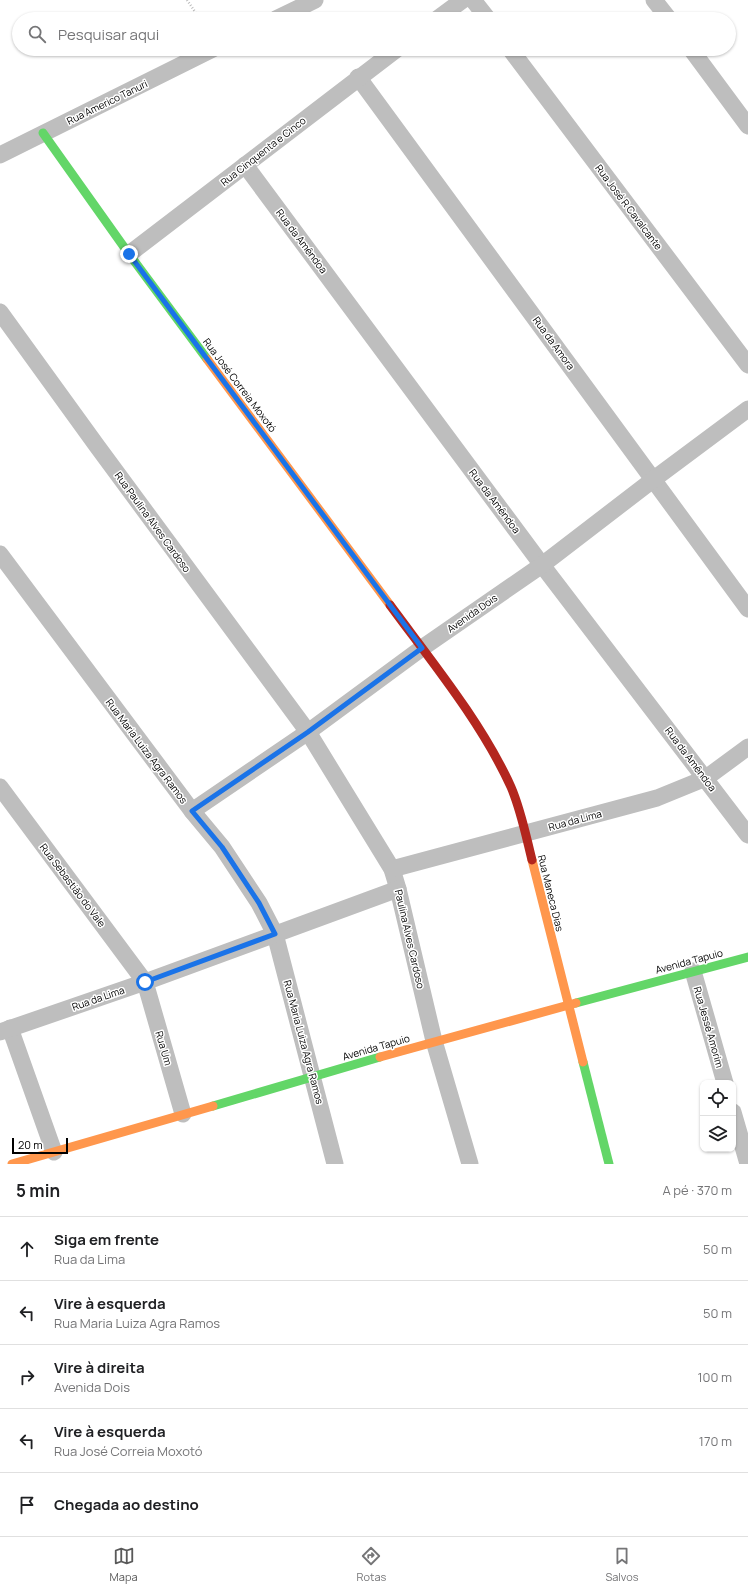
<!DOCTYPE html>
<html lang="pt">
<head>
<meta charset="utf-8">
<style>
  body { margin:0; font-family:Manrope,sans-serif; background:#f2f2f2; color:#202124 }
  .controls { position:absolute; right:12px; bottom:12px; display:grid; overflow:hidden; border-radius:8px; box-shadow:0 1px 3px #0004 }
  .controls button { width:36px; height:36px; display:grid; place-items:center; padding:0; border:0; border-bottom:1px solid #e0e0e0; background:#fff; color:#202124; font:20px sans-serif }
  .scale { position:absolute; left:12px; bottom:10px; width:56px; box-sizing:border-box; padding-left:4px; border:2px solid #000; border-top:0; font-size:11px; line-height:14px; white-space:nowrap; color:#000; -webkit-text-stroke:3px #fff; paint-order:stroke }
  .stop { position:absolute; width:12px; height:12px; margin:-9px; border:3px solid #1a73e8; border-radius:50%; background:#fff }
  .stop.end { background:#1a73e8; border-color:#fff; box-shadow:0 1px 4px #0008 }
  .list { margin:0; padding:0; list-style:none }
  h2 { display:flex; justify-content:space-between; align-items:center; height:52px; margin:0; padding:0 16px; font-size:17px }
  h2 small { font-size:13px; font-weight:400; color:#757577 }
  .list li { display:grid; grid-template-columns:26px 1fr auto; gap:12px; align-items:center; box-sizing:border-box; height:64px; padding:0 16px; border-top:1px solid #e0e0e0 }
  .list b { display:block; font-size:15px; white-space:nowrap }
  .list p { margin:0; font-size:13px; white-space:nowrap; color:#757577 }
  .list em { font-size:13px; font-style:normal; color:#757577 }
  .icon { flex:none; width:22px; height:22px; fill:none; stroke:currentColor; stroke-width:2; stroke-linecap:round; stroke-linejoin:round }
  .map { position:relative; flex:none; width:748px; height:1164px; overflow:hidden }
  .search { position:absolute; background:#fff; box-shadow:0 1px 3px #0004; left:12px; right:12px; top:12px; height:44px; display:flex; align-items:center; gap:10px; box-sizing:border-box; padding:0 14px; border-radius:22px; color:#757577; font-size:15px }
  .sheet { height:372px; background:#fff }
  nav { display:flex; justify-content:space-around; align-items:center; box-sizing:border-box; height:56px; border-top:1px solid #e0e0e0; background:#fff; font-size:11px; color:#757577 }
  nav a { display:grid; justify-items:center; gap:2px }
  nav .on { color:#595959 }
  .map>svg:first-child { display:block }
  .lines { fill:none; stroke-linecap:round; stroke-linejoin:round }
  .path { stroke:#b9b9b9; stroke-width:2.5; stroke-dasharray:1 2; stroke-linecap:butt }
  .street { stroke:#bebebe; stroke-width:17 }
  .fast { stroke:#63d668; stroke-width:9 }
  .slow { stroke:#ff974d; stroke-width:9 }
  .jam { stroke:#b3261e; stroke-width:9 }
  .route { stroke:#1a73e8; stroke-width:5 }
  .labels { text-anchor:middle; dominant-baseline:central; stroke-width:3; stroke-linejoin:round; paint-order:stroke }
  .street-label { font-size:10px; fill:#000; stroke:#fff }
</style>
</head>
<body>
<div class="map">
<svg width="748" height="1164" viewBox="0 0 748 1164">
  <rect width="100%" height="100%" fill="#fff"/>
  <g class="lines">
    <path class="path" d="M 187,0 L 200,19"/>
    <g class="street">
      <path d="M 473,0 L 488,19"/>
      <path d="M 654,0 L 669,19"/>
      <path d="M 276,19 L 315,0"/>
      <path d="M 437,19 L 463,0"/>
      <path d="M 510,49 L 748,365"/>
      <path d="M 691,49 L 748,126"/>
      <path d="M 358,77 L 748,609"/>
      <path d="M 0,155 L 213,49"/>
      <path d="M 245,165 L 542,565 L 748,835"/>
      <path d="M 129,254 L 397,49"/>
      <path d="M 0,312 L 97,446 L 308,732 L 392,869 L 398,889 L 434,1041 L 470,1164"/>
      <path d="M 0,554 L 192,811 L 222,847 L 259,903 L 275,934 L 335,1164"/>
      <path d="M 0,787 L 145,982 L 183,1114"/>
      <path d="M 192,811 L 308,732 L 422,648 L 542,565 L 654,479 L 748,409"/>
      <path d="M 392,869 L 657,798 L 706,778 L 748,747"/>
      <path d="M 693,971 L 725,1083"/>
      <path d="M 10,1028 L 54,1152"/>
      <path d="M 0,1032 L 145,982 L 398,889"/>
      <path d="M 733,1112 L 748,1164"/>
    </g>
    <g class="fast">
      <path d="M 43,133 L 129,254 L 207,359"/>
      <path d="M 576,1003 L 748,957"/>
      <path d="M 583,1062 L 609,1164"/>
      <path d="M 213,1106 L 380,1057"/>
    </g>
    <g class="slow">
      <path d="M 207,359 L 390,605"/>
      <path d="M 532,860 L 583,1062"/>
      <path d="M 380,1057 L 576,1003"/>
      <path d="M 12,1164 L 213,1106"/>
    </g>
    <path class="jam" d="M 390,605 C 432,662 482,723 511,787 C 521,810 526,836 532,860"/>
  </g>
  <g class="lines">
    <path class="route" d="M 129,254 L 422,648 L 308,732 L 192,811 L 222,847 L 259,903 L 275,934 L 145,982"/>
  </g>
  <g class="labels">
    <g class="street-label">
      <text transform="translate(107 102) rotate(-26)">Rua Americo Tanuri</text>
      <text transform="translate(263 151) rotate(-38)">Rua Cinquenta e Cinco</text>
      <text transform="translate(629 207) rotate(53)">Rua José R Cavalcante</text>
      <text transform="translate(302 241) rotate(53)">Rua da Amêndoa</text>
      <text transform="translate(554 343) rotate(54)">Rua da Amora</text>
      <text transform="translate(240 385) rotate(53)">Rua José Correia Moxotó</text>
      <text transform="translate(495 501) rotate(53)">Rua da Amêndoa</text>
      <text transform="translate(153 522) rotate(54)">Rua Paulina Alves Cardoso</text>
      <text transform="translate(472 613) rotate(-35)">Avenida Dois</text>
      <text transform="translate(147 751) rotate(53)">Rua Maria Luiza Agra Ramos</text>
      <text transform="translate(691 759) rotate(53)">Rua da Amêndoa</text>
      <text transform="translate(575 820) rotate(-15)">Rua da Lima</text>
      <text transform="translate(73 885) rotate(53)">Rua Sebastião do Vale</text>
      <text transform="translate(551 893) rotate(76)">Rua Maneca Dias</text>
      <text transform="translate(410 939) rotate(77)">Paulina Alves Cardoso</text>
      <text transform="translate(689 961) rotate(-15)">Avenida Tapuio</text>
      <text transform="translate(98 998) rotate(-19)">Rua da Lima</text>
      <text transform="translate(709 1027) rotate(74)">Rua Jessé Amorim</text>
      <text transform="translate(304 1042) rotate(75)">Rua Maria Luiza Agra Ramos</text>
      <text transform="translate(376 1047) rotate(-16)">Avenida Tapuio</text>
      <text transform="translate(164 1048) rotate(74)">Rua Um</text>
    </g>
  </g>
</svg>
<div class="controls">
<button><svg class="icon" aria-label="locate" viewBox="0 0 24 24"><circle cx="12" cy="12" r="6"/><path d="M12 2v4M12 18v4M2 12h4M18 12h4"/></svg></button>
<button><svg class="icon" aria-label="layers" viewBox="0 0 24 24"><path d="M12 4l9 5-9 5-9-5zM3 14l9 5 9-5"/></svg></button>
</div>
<div class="scale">20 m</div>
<div class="stop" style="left:145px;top:982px"></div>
<div class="stop end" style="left:129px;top:254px"></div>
<div class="search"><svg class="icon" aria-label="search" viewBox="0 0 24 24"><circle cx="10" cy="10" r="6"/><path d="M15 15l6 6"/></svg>Pesquisar aqui</div>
</div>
<section class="sheet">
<h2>5 min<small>A pé · 370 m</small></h2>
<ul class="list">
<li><svg class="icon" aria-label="ahead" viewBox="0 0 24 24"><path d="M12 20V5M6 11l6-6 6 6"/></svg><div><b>Siga em frente</b><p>Rua da Lima</p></div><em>50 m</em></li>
<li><svg class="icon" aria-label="left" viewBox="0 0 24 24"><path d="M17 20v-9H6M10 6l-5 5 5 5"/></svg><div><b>Vire à esquerda</b><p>Rua Maria Luiza Agra Ramos</p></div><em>50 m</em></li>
<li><svg class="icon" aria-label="right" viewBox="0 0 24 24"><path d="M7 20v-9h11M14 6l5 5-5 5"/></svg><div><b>Vire à direita</b><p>Avenida Dois</p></div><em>100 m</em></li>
<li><svg class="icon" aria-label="left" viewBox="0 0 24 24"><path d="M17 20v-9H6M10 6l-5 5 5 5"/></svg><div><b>Vire à esquerda</b><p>Rua José Correia Moxotó</p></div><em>170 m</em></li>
<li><svg class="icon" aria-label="arrive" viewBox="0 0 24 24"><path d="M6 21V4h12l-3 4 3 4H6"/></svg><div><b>Chegada ao destino</b></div></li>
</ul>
</section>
<nav>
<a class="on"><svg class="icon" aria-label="map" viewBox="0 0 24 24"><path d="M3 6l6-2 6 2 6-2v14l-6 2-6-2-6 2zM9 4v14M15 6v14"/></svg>Mapa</a>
<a><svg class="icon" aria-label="directions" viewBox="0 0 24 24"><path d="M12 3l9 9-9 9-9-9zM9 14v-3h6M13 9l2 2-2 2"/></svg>Rotas</a>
<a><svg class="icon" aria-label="saved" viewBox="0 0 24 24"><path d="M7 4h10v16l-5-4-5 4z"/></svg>Salvos</a>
</nav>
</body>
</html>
